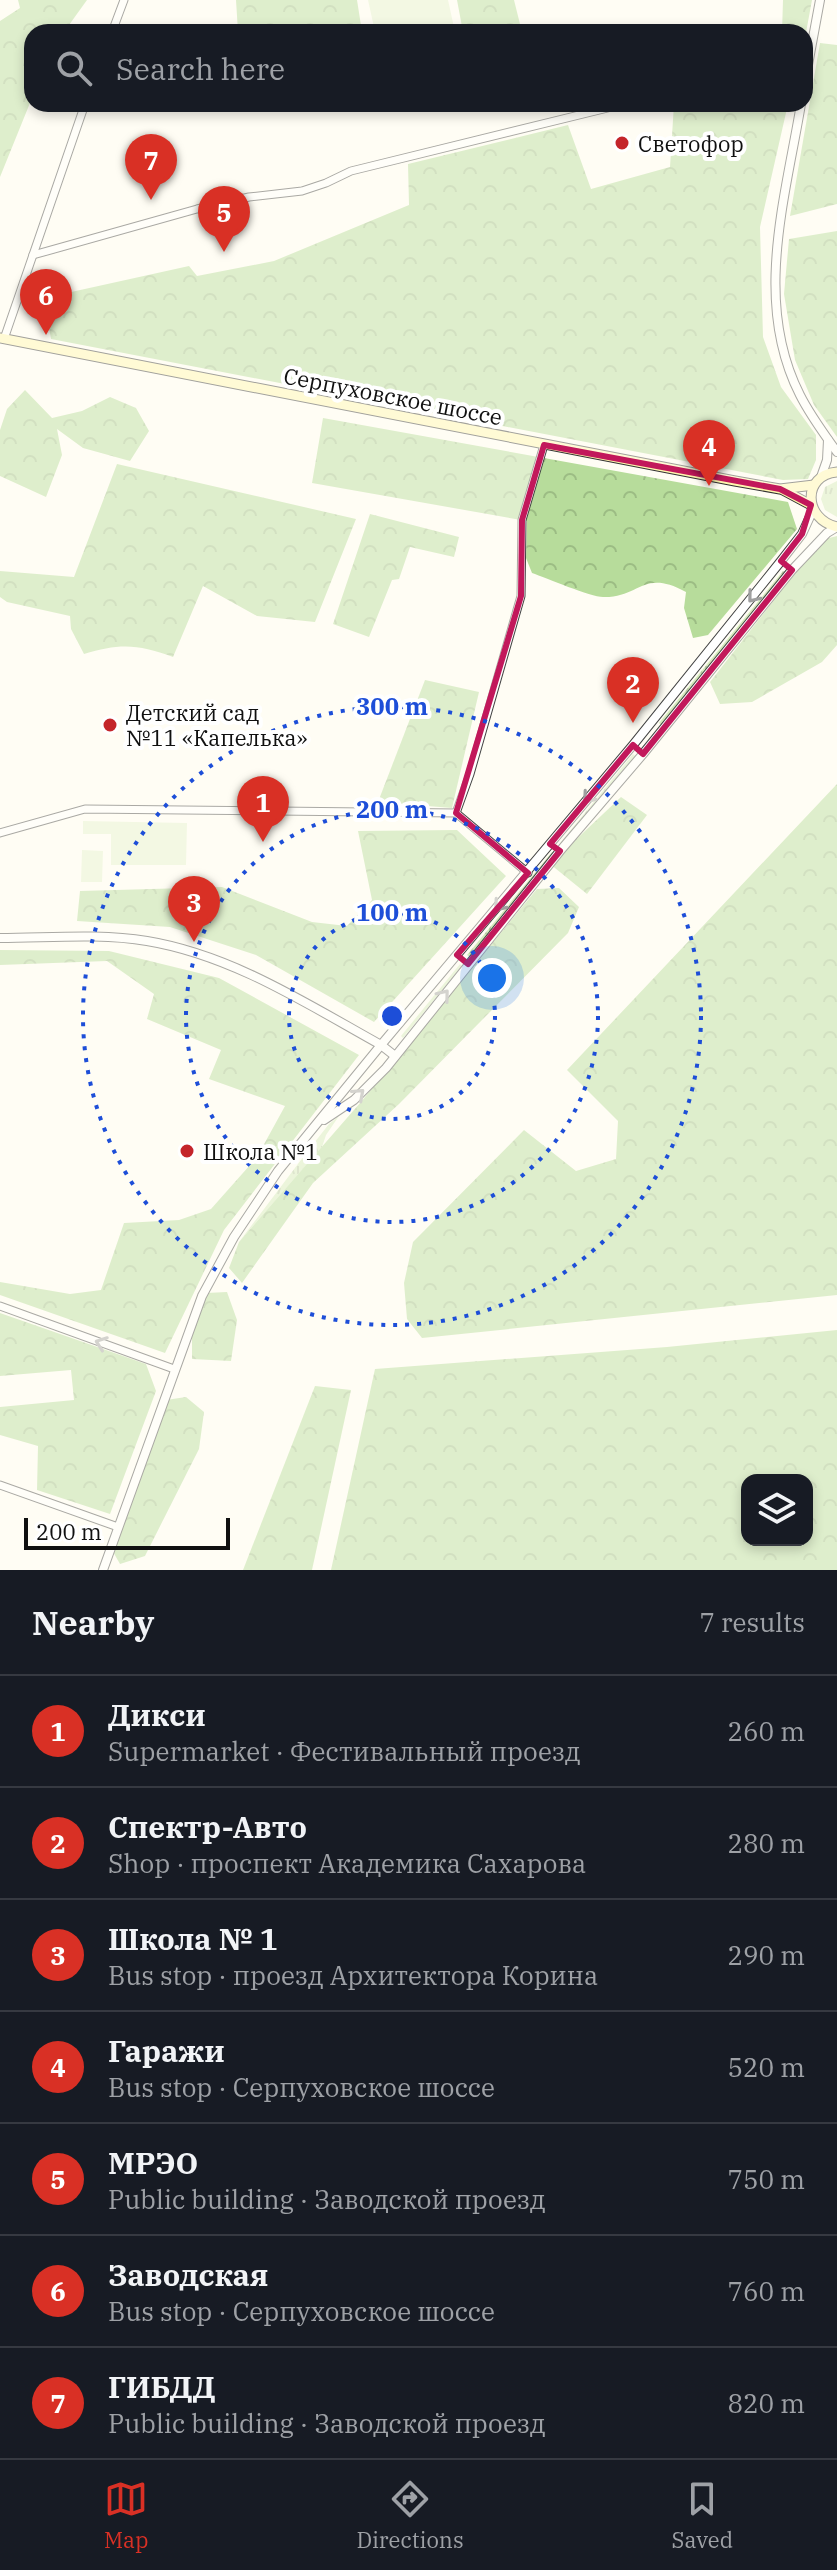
<!DOCTYPE html>
<html lang="en">
<head>
<meta charset="utf-8">
<style>
  body { margin:0; font-family:"IBM Plex Serif",serif; background:#242831; color:#f1f3f6 }
  .controls { position:absolute; right:24px; bottom:24px; display:grid; overflow:hidden; border-radius:16px; box-shadow:0 4px 12px #0003 }
  .controls button { width:72px; height:72px; display:grid; place-items:center; padding:0; border:0; border-bottom:2px solid #363941; background:#171b24; color:#f1f3f6; font:40px sans-serif }
  .scale { position:absolute; left:24px; bottom:20px; width:206px; box-sizing:border-box; padding-left:8px; border:4px solid #101010; border-top:0; font-size:22px; line-height:28px; white-space:nowrap; color:#101010; -webkit-text-stroke:6px #fff; paint-order:stroke }
  .you { position:absolute; left:492px; top:978px; width:28px; height:28px; margin:-20px; border:6px solid #fff; border-radius:50%; background:#1a73e8; box-shadow:0 0 0 12px #1a73e833 }
  .badge { display:grid; place-items:center; width:52px; height:52px; border-radius:50%; background:#d93025; color:#fff; font-size:26px; font-weight:700 }
  .pin { position:absolute; translate:-50% -66px; filter:drop-shadow(0 2px 4px #0008) }
  .pin::after { content:''; position:absolute; top:42px; width:28px; height:24px; background:inherit; clip-path:polygon(0 0,100% 0,50% 100%) }
  .list { margin:0; padding:0; list-style:none }
  h2 { display:flex; justify-content:space-between; align-items:center; height:104px; margin:0; padding:0 32px; font-size:34px }
  h2 small { font-size:26px; font-weight:400; color:#9ea1a6 }
  .list li { display:grid; grid-template-columns:52px 1fr auto; gap:24px; align-items:center; box-sizing:border-box; height:112px; padding:0 32px; border-top:2px solid #363941 }
  .list b { display:block; font-size:30px; white-space:nowrap }
  .list p { margin:0; font-size:26px; white-space:nowrap; color:#9ea1a6 }
  .list em { font-size:26px; font-style:normal; color:#9ea1a6 }
  .icon { flex:none; width:44px; height:44px; fill:none; stroke:currentColor; stroke-width:2; stroke-linecap:round; stroke-linejoin:round }
  .map { position:relative; flex:none; width:837px; height:1570px; overflow:hidden }
  .search { position:absolute; background:#171b24; box-shadow:0 4px 12px #0003; left:24px; right:24px; top:24px; height:88px; display:flex; align-items:center; gap:20px; box-sizing:border-box; padding:0 28px; border-radius:24px; color:#9ea1a6; font-size:30px }
  .sheet { height:888px; background:#171b24 }
  nav { display:flex; justify-content:space-around; align-items:center; box-sizing:border-box; height:112px; border-top:2px solid #363941; background:#171b24; font-size:22px; color:#9ea1a6 }
  nav a { display:grid; justify-items:center; gap:4px }
  nav .on { color:#d93025 }
  .map>svg:first-child { display:block }
  .grass { fill:url(#grass-tufts) }
  .forest { fill:url(#forest-crowns); fill-rule:evenodd }
  .pitch { fill:#e5f2ce }
  .lines { fill:none; stroke-linecap:round; stroke-linejoin:round }
  .minor-casing { stroke:#434343; stroke-width:9 }
  .tertiary-casing { stroke:#434343; stroke-width:10 }
  .secondary-casing { stroke:#323232; stroke-width:11 }
  .minor { stroke:#fff; stroke-width:7 }
  .tertiary { stroke:#fff; stroke-width:8 }
  .secondary { stroke:#fff7af; stroke-width:9 }
  .oneway { stroke:#9f9f9f }
  .marked { fill:none; stroke:#c2185b; stroke-width:6; stroke-linejoin:round }
  .ring { fill:none; stroke:#1d4ed8; stroke-width:4; stroke-dasharray:4 8 }
  .poi-dot { fill:#c4252a; stroke:#fff; stroke-width:3 }
  .labels { text-anchor:middle; dominant-baseline:central; stroke-width:8; stroke-linejoin:round; paint-order:stroke }
  .poi-label { font-size:22px; fill:#101010; stroke:#fff; text-anchor:start }
  .street-label { font-size:22px; fill:#101010; stroke:#fff }
  .centre { fill:#1d4ed8; stroke:#fff; stroke-width:4 }
  .ring-label { font-size:24px; text-anchor:middle; font-weight:bold; fill:#1d4ed8; stroke:#fff; stroke-width:8; stroke-linejoin:round; paint-order:stroke }
</style>
</head>
<body>
<div class="map">
<svg width="837" height="1570" viewBox="0 0 837 1570">
  <defs>
    <pattern id="grass-tufts" width="24" height="20" patternUnits="userSpaceOnUse" patternTransform="scale(2)"><rect width="24" height="20" fill="#d4ebbc"/><path d="M3 7l-1-3M5 7V3M7 7l1-3M15 17l-1-3M17 17v-4M19 17l1-3" fill="none" stroke="#b5c8a1"/></pattern>
    <pattern id="forest-crowns" width="20" height="18" patternUnits="userSpaceOnUse" patternTransform="scale(2)"><rect width="20" height="18" fill="#b7dc9b"/><path d="M2 6a3 3 0 1 1 6 0M12 15a3 3 0 1 1 6 0" fill="none" stroke="#9cbc84"/></pattern>
  </defs>
  <rect width="100%" height="100%" fill="#fffdf4"/>
  <g class="grass">
    <path d="M 837,481 L 837,517 L 825,510 L 821,499 L 825,487 Z"/>
    <path d="M 783,571 L 786,573 L 661,725 L 659,723 Z"/>
    <path d="M 633,754 L 635,756 L 562,845 L 560,843 Z"/>
    <path d="M 552,852 L 554,854 L 470,957 L 467,955 Z"/>
    <path d="M 460,964 L 462,966 L 403,1038 L 401,1036 Z"/>
    <path d="M 339,1116 L 326,1135 L 322,1147 L 239,1242 L 307,1152 L 329,1124 Z"/>
  </g>
  <g class="forest">
    <path d="M 18,0 L 87,0 L 64,32 L 32,32 L 32,98 L 0,177 L 0,21 L 20,8 Z"/>
    <path d="M 236,0 L 357,0 L 362,32 L 238,32 Z"/>
    <path d="M 457,0 L 514,0 L 522,32 L 463,32 Z"/>
    <path d="M 783,0 L 812,0 L 805,38 L 805,32 L 782,32 Z"/>
    <path d="M 820,43 L 837,45 L 837,204 L 790,216 Z"/>
    <path d="M 674,104 L 788,104 L 760,227 L 763,337 L 781,387 L 816,435 L 816,460 L 808,479 L 783,480 L 51,339 L 44,298 L 189,266 L 197,276 L 274,261 L 409,205 L 408,164 L 568,125 L 591,189 L 670,167 Z"/>
    <path d="M 837,231 L 837,437 L 814,405 L 795,360 L 784,294 L 789,239 Z"/>
    <path d="M 25,390 L 52,418 L 82,411 L 110,397 L 136,408 L 149,431 L 130,461 L 83,448 L 57,429 L 62,455 L 46,497 L 0,476 L 0,430 L 7,409 Z"/>
    <path d="M 323,418 L 788,502 L 797,529 L 708,635 L 693,638 L 684,608 L 686,592 C 643,568 640,598 603,597 C 591,597 546,578 532,573 L 526,558 L 527,521 L 312,483 Z"/>
    <path d="M 117,464 L 356,519 L 315,622 L 257,616 L 203,586 L 173,657 C 139,644 119,643 84,654 L 71,629 L 70,616 L 7,602 L 0,597 L 0,571 L 74,577 Z"/>
    <path d="M 370,514 L 459,537 L 454,557 L 410,547 L 399,579 L 392,580 L 369,637 L 333,624 Z"/>
    <path d="M 837,536 L 837,645 L 822,662 L 752,702 L 720,704 L 710,682 L 800,567 L 825,539 Z"/>
    <path d="M 425,680 L 479,692 L 452,808 L 378,802 Z"/>
    <path d="M 837,784 L 837,1295 L 422,1338 L 407,1319 L 404,1283 L 413,1242 L 524,1130 L 576,1171 L 616,1159 L 618,1121 L 567,1070 Z"/>
    <path d="M 621,797 L 647,815 L 587,894 L 550,864 Z"/>
    <path d="M 457,830 L 506,876 L 374,1022 L 256,955 L 170,927 L 77,921 L 80,891 L 222,887 L 312,922 L 347,926 L 372,900 L 358,831 Z"/>
    <path d="M 559,888 L 579,907 L 568,933 L 399,1104 L 313,1183 L 242,1283 L 229,1268 L 239,1242 L 360,1103 L 537,889 Z"/>
    <path d="M 0,950 L 109,951 L 219,978 L 359,1055 L 224,1230 L 165,1353 L 0,1295 L 0,1282 L 70,1294 L 101,1290 L 124,1223 L 179,1220 L 211,1209 L 257,1157 L 285,1106 L 209,1079 L 221,1050 L 147,1019 L 154,994 L 107,961 L 0,965 Z"/>
    <path d="M 227,1292 L 237,1320 L 231,1361 L 192,1359 L 192,1322 L 206,1293 Z"/>
    <path d="M 0,1313 L 146,1364 L 156,1391 L 110,1514 L 37,1490 L 38,1446 L 0,1435 L 0,1407 L 74,1400 L 71,1370 L 0,1376 Z"/>
    <path d="M 837,1330 L 837,1570 L 331,1570 L 375,1369 L 667,1347 ZM 747,1480 L 807,1480 L 807,1540 L 747,1540 Z"/>
    <path d="M 315,1386 L 351,1390 L 312,1570 L 243,1570 Z"/>
    <path d="M 186,1397 L 204,1412 L 199,1449 L 145,1556 L 120,1564 L 112,1550 L 166,1400 Z"/>
  </g>
  <g class="pitch">
    <path d="M 368,0 L 448,0 L 455,32 L 375,32 Z"/>
    <path d="M 83,821 L 187,823 L 186,865 L 111,865 L 111,834 L 83,834 Z"/>
    <path d="M 82,850 L 103,851 L 102,882 L 81,882 Z"/>
  </g>
  <g class="lines">
    <defs>
      <g id="minor">
        <path d="M 112,32 L 124,0"/>
        <path d="M 33,255 L 197,209 L 249,197 L 302,191 L 326,183 L 351,171 L 624,104"/>
        <path d="M 4,339 L 85,104"/>
        <path d="M 456,813 L 470,774 L 521,596 L 522,520 L 544,445"/>
        <path d="M 0,833 L 85,809 L 456,813 L 528,873"/>
        <path d="M 0,1306 L 174,1369"/>
        <path d="M 0,1485 L 118,1527"/>
      </g>
      <g id="tertiary">
        <path d="M 805,81 L 820,0"/>
        <path d="M 801,104 C 785,200 753,303 800,395 C 810,415 824,434 837,452"/>
        <path d="M 821,477 L 827,460 L 828,440"/>
        <path d="M 0,938 C 48,938 99,933 147,941 C 232,955 307,1004 381,1045 L 395,1056"/>
        <path d="M 324,1120 L 354,1100 L 386,1068 L 560,851 L 643,754 L 792,570 L 827,533 L 837,527"/>
        <path d="M 103,1570 L 202,1296 L 234,1237 L 278,1171 L 381,1045 L 633,745 L 781,561 L 802,534 L 813,510"/>
      </g>
      <g id="secondary">
        <path d="M 0,338 L 735,481 L 780,489 L 814,485"/>
        <path d="M 837,472 C 802,475 803,519 837,527"/>
        <path d="M 783,490 L 811,505"/>
      </g>
    </defs>
    <use href="#minor" class="minor-casing"/>
    <use href="#tertiary" class="tertiary-casing"/>
    <use href="#secondary" class="secondary-casing"/>
    <use href="#minor" class="minor"/>
    <use href="#tertiary" class="tertiary"/>
    <use href="#secondary" class="secondary"/>
  </g>
  <defs><path id="oneway-chevron" d="M-2-3.5L2.5 0L-2 3.5" fill="none" stroke-width="1.6" stroke-linecap="round" stroke-linejoin="round" transform="scale(2)"/></defs>
  <g class="oneway">
    <use href="#oneway-chevron" transform="translate(753 597) rotate(129)"/>
    <use href="#oneway-chevron" transform="translate(588 798) rotate(130)"/>
    <use href="#oneway-chevron" transform="translate(499 906) rotate(130)"/>
    <use href="#oneway-chevron" transform="translate(444 995) rotate(-51)"/>
    <use href="#oneway-chevron" transform="translate(359 1094) rotate(-42)"/>
    <use href="#oneway-chevron" transform="translate(101 1343) rotate(-160)"/>
  </g>
  <path d="M0 0H837V1570H0ZM 544,445 L 780,489 L 811,505 L 802,534 L 781,561 L 792,570 L 643,754 L 633,745 L 550,844 L 560,851 L 468,964 L 457,955 L 528,873 L 456,813 L 521,596 L 522,520 Z" fill="#fffdf4" fill-opacity=".55" fill-rule="evenodd"/>
  <path class="marked" d="M 544,445 L 780,489 L 811,505 L 802,534 L 781,561 L 792,570 L 643,754 L 633,745 L 550,844 L 560,851 L 468,964 L 457,955 L 528,873 L 456,813 L 521,596 L 522,520 Z"/>
  <g class="ring">
    <circle cx="392" cy="1016" r="103"/>
    <circle cx="392" cy="1016" r="206"/>
    <circle cx="392" cy="1016" r="309"/>
  </g>
  <g class="poi-dot">
    <circle cx="622" cy="143" r="8"/>
    <circle cx="110" cy="725" r="8"/>
    <circle cx="187" cy="1151" r="8"/>
  </g>
  <g class="labels">
    <g class="poi-label">
      <text x="638" y="143">Светофор</text>
      <text x="126" y="712">Детский сад<tspan x="126" dy="25">№11 «Капелька»</tspan></text>
      <text x="203" y="1151">Школа №1</text>
    </g>
    <g class="street-label">
      <text transform="translate(393 396) rotate(11)">Серпуховское шоссе</text>
    </g>
  </g>
  <circle cx="392" cy="1016" r="12" class="centre"/>
  <g class="ring-label">
    <text x="392" y="715">300 m</text>
    <text x="392" y="818">200 m</text>
    <text x="392" y="921">100 m</text>
  </g>
</svg>
<div class="controls">
<button><svg class="icon" aria-label="layers" viewBox="0 0 24 24"><path d="M12 4l9 5-9 5-9-5zM3 14l9 5 9-5"/></svg></button>
</div>
<div class="scale">200 m</div>
<div class="you"></div>
<div class="pin badge" style="left:263px;top:842px">1</div>
<div class="pin badge" style="left:633px;top:723px">2</div>
<div class="pin badge" style="left:194px;top:942px">3</div>
<div class="pin badge" style="left:709px;top:486px">4</div>
<div class="pin badge" style="left:224px;top:252px">5</div>
<div class="pin badge" style="left:46px;top:335px">6</div>
<div class="pin badge" style="left:151px;top:200px">7</div>
<div class="search"><svg class="icon" aria-label="search" viewBox="0 0 24 24"><circle cx="10" cy="10" r="6"/><path d="M15 15l6 6"/></svg>Search here</div>
</div>
<section class="sheet">
<h2>Nearby<small>7 results</small></h2>
<ul class="list">
<li><span class="badge">1</span><div><b>Дикси</b><p>Supermarket · Фестивальный проезд</p></div><em>260 m</em></li>
<li><span class="badge">2</span><div><b>Спектр-Авто</b><p>Shop · проспект Академика Сахарова</p></div><em>280 m</em></li>
<li><span class="badge">3</span><div><b>Школа № 1</b><p>Bus stop · проезд Архитектора Корина</p></div><em>290 m</em></li>
<li><span class="badge">4</span><div><b>Гаражи</b><p>Bus stop · Серпуховское шоссе</p></div><em>520 m</em></li>
<li><span class="badge">5</span><div><b>МРЭО</b><p>Public building · Заводской проезд</p></div><em>750 m</em></li>
<li><span class="badge">6</span><div><b>Заводская</b><p>Bus stop · Серпуховское шоссе</p></div><em>760 m</em></li>
<li><span class="badge">7</span><div><b>ГИБДД</b><p>Public building · Заводской проезд</p></div><em>820 m</em></li>
</ul>
</section>
<nav>
<a class="on"><svg class="icon" aria-label="map" viewBox="0 0 24 24"><path d="M3 6l6-2 6 2 6-2v14l-6 2-6-2-6 2zM9 4v14M15 6v14"/></svg>Map</a>
<a><svg class="icon" aria-label="directions" viewBox="0 0 24 24"><path d="M12 3l9 9-9 9-9-9zM9 14v-3h6M13 9l2 2-2 2"/></svg>Directions</a>
<a><svg class="icon" aria-label="saved" viewBox="0 0 24 24"><path d="M7 4h10v16l-5-4-5 4z"/></svg>Saved</a>
</nav>
</body>
</html>
